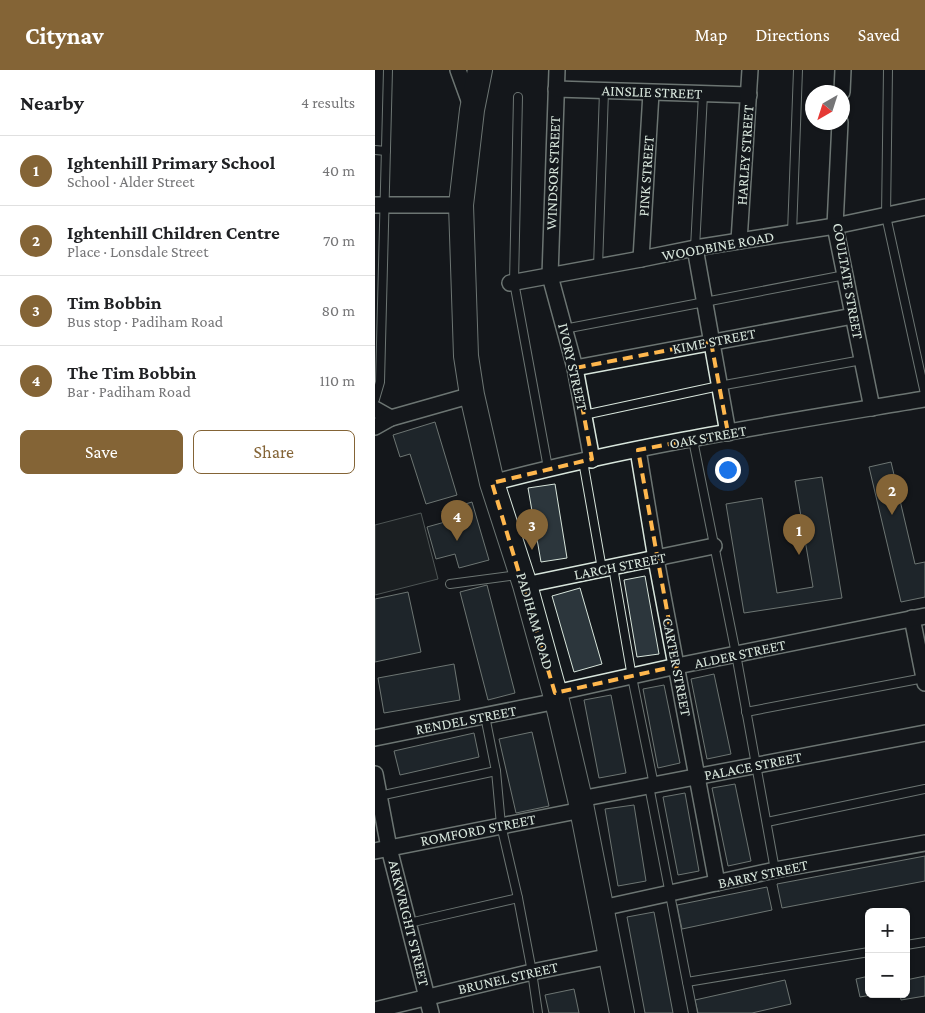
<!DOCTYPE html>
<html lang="en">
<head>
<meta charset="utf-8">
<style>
  body { margin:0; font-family:"Crimson Pro",serif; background:#f2f2f2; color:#202124 }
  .controls { position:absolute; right:15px; bottom:15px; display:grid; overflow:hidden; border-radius:8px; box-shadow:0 1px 4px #0004 }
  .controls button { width:45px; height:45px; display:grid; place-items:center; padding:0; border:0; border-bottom:1px solid #e0e0e0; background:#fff; color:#202124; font:25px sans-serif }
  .compass { position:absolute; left:430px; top:15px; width:45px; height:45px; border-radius:50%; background:#fff; box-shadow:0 1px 4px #0004; rotate:219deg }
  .you { position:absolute; left:352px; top:399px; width:18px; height:18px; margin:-12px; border:4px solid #fff; border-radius:50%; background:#1a73e8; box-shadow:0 0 0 8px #1a73e833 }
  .badge { display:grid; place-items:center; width:32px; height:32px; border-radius:50%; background:#846436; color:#fff; font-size:16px; font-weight:700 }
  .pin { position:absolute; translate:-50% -41px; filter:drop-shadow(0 1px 2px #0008) }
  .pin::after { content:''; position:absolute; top:26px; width:18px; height:15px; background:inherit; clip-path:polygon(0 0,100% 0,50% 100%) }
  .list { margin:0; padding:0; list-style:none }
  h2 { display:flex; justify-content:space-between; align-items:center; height:65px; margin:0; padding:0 20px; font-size:21px }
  h2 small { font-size:16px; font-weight:400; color:#757577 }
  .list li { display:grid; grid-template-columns:32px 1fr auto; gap:15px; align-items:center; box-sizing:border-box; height:70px; padding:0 20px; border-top:1px solid #e0e0e0 }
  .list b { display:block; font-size:19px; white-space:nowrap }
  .list p { margin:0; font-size:16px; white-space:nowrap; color:#757577 }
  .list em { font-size:16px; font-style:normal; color:#757577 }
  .actions { display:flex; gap:10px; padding:15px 20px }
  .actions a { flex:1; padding:11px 0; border:1px solid #846436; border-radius:8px; text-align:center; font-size:18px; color:#846436 }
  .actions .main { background:#846436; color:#fff }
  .map { position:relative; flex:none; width:550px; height:943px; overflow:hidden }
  header { display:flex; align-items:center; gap:30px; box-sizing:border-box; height:70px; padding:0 25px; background:#846436; color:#fff }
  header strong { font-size:24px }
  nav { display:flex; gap:28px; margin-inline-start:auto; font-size:18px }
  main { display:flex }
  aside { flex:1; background:#fff }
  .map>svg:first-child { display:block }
  .parking { fill:#24282b; stroke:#939e99 }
  .building { fill:#2c363c; stroke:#d8e6dc }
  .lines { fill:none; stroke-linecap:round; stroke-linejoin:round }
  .lane-casing { stroke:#d8e6dc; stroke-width:10 }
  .street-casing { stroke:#d8e6dc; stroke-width:18 }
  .primary-casing { stroke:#d8e6dc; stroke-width:26 }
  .lane { stroke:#14181c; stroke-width:8 }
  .street { stroke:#14181c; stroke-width:15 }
  .primary { stroke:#14181c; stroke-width:24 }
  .marked { fill:none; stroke:#ffb74d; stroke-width:4; stroke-dasharray:10 6; stroke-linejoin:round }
  .labels { text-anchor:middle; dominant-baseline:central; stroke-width:4; stroke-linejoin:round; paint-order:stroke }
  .street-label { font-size:15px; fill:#d8e6dc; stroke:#14181c }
</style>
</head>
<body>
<header>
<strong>Citynav</strong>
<nav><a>Map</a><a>Directions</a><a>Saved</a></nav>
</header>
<main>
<aside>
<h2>Nearby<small>4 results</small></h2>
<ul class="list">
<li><span class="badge">1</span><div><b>Ightenhill Primary School</b><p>School · Alder Street</p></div><em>40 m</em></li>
<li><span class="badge">2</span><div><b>Ightenhill Children Centre</b><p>Place · Lonsdale Street</p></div><em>70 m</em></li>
<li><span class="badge">3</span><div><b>Tim Bobbin</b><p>Bus stop · Padiham Road</p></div><em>80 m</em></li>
<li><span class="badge">4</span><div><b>The Tim Bobbin</b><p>Bar · Padiham Road</p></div><em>110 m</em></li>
</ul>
<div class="actions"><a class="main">Save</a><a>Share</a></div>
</aside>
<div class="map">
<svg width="550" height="943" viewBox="0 0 550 943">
  <rect width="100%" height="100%" fill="#14181c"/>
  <path class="parking" d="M 46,443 L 63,509 L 0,525 L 0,455 Z"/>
  <g class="building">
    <path d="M 60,352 L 82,425 L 51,434 L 35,384 L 25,387 L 18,365 Z"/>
    <path d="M 516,392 L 540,494 L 550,492 L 550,527 L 526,532 L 494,397 Z"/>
    <path d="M 447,407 L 467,528 L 369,543 L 351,434 L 387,428 L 402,523 L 438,517 L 420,411 Z"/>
    <path d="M 180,414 L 192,488 L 166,492 L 153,418 Z"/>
    <path d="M 97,432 L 114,490 L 84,498 L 80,484 L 61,489 L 52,457 L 70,452 L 67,441 Z"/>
    <path d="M 270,506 L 284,584 L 262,587 L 249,510 Z"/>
    <path d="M 112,515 L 140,623 L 113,630 L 85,522 Z"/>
    <path d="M 205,518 L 227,594 L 199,602 L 177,526 Z"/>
    <path d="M 33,522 L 46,582 L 0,592 L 0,529 Z"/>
    <path d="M 79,594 L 85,630 L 9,643 L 3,608 Z"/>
    <path d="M 339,604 L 356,684 L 332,689 L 316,609 Z"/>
    <path d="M 289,615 L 305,693 L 283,698 L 268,619 Z"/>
    <path d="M 236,625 L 251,703 L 224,708 L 209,630 Z"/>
    <path d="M 157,662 L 174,736 L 141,743 L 124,669 Z"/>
    <path d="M 99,663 L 104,687 L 25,705 L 19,681 Z"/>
    <path d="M 360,714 L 376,791 L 353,796 L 337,718 Z"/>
    <path d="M 310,723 L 324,801 L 303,805 L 288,727 Z"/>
    <path d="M 259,735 L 271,811 L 243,816 L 230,739 Z"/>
    <path d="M 550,786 L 550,811 L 407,838 L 402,814 Z"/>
    <path d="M 392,817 L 397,840 L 307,859 L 302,835 Z"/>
    <path d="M 279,842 L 298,943 L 270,943 L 252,847 Z"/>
    <path d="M 494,906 L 494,924 L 502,924 L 485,927 L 481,909 Z"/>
    <path d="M 550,906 L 550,926 L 526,930 L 525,924 L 531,924 L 531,910 Z"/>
    <path d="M 410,910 L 416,934 L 377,943 L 323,943 L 320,930 Z"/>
    <path d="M 199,919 L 204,943 L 174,943 L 170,925 Z"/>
  </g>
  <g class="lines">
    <defs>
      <g id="lane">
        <path d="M 513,0 L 511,146 L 550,324"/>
        <path d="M 143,27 L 139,212 L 173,398"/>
        <path d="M 0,80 L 11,81"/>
        <path d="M 417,163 L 423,0"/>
        <path d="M 320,178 L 328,24"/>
        <path d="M 223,197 L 229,21"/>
        <path d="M 189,259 L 470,205"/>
        <path d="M 0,329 L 5,312 L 13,0"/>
        <path d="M 209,345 L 344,316 L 487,290"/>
        <path d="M 318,370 L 361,584 L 400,800"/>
        <path d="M 208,391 L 227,499"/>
        <path d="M 238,497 L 257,607 L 279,715"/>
        <path d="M 75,514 L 143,505"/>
        <path d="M 371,642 L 549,608"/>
        <path d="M 110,646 L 121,701 L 126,755 L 143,828 L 157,902 L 163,943"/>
        <path d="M 274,716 L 318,943"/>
        <path d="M 4,726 L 121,701"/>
        <path d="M 392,752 L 550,719"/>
        <path d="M 34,853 L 143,828"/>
        <path d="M 531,875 L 550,872"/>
        <path d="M 312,912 L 494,882"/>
      </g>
      <g id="street">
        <path d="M 83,0 L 96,36"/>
        <path d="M 182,0 L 175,206 L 200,298 L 217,390"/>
        <path d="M 181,19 L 374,25"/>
        <path d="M 467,22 L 468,0"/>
        <path d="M 465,52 L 460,156 L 497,338"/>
        <path d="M 0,135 L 86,135"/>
        <path d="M 364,171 L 375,0"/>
        <path d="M 320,178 L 353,363"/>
        <path d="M 266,189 L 276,23"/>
        <path d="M 135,213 L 266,189 L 320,178 L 460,156 L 550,137"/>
        <path d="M 200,298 L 478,246"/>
        <path d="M 0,339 L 16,348"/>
        <path d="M 0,357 L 16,348 L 97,325"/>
        <path d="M 263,380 L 281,489 L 342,813"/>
        <path d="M 117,413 C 259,375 405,353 550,329"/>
        <path d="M 150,515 L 339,476"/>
        <path d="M 537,548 L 550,613"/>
        <path d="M 180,623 L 302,596 L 550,546"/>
        <path d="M 0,668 L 182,631"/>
        <path d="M 0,704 L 14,778 L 56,943"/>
        <path d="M 205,729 L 550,663"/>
        <path d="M 0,781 L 207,740"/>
        <path d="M 227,838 L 400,800 L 550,773"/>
        <path d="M 0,940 L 157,902 L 236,886"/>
      </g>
      <path id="primary" d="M 105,0 L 97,40 L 86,135 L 91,286 L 97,325 L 117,413 L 150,515 L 182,631 L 205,729 L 247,943"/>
    </defs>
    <use href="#lane" class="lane-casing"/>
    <use href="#street" class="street-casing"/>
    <use href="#primary" class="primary-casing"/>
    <use href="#lane" class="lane"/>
    <use href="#street" class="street"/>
    <use href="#primary" class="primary"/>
  </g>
  <path d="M0 0H550V943H0ZM 336,272 L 353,363 L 263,380 L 302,596 L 180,623 L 117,413 L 217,389 L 200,298 Z" fill="#14181c" fill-opacity=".55" fill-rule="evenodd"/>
  <path class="marked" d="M 336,272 L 353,363 L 263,380 L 302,596 L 180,623 L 117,413 L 217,389 L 200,298 Z"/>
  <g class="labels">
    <g class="street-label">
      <text transform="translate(277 22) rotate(2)">AINSLIE STREET</text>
      <text transform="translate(370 85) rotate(-86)">HARLEY STREET</text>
      <text transform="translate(178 103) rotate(-88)">WINDSOR STREET</text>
      <text transform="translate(271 106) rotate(-86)">PINK STREET</text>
      <text transform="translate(343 176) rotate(-10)">WOODBINE ROAD</text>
      <text transform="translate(473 211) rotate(80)">COULTATE STREET</text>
      <text transform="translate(339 271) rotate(-11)">KIME STREET</text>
      <text transform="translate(198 297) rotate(77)">IVORY STREET</text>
      <text transform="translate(333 367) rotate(-10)">OAK STREET</text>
      <text transform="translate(245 496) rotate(-11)">LARCH STREET</text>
      <text transform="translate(160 551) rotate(74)">PADIHAM ROAD</text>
      <text transform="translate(365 584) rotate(-12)">ALDER STREET</text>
      <text transform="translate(302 597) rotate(79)">CARTER STREET</text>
      <text transform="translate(91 650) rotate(-11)">RENDEL STREET</text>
      <text transform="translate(378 696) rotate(-11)">PALACE STREET</text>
      <text transform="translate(103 760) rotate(-11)">ROMFORD STREET</text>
      <text transform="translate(388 804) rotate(-12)">BARRY STREET</text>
      <text transform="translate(34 853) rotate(76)">ARKWRIGHT STREET</text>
      <text transform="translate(133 908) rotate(-13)">BRUNEL STREET</text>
    </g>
  </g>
</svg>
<div class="controls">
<button>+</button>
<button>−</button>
</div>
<svg class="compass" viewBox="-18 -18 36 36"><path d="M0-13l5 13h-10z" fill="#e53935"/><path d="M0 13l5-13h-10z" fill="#757577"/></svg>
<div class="you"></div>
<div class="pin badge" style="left:424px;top:485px">1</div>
<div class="pin badge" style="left:517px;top:445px">2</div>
<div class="pin badge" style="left:157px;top:480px">3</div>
<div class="pin badge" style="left:82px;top:471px">4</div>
</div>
</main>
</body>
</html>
